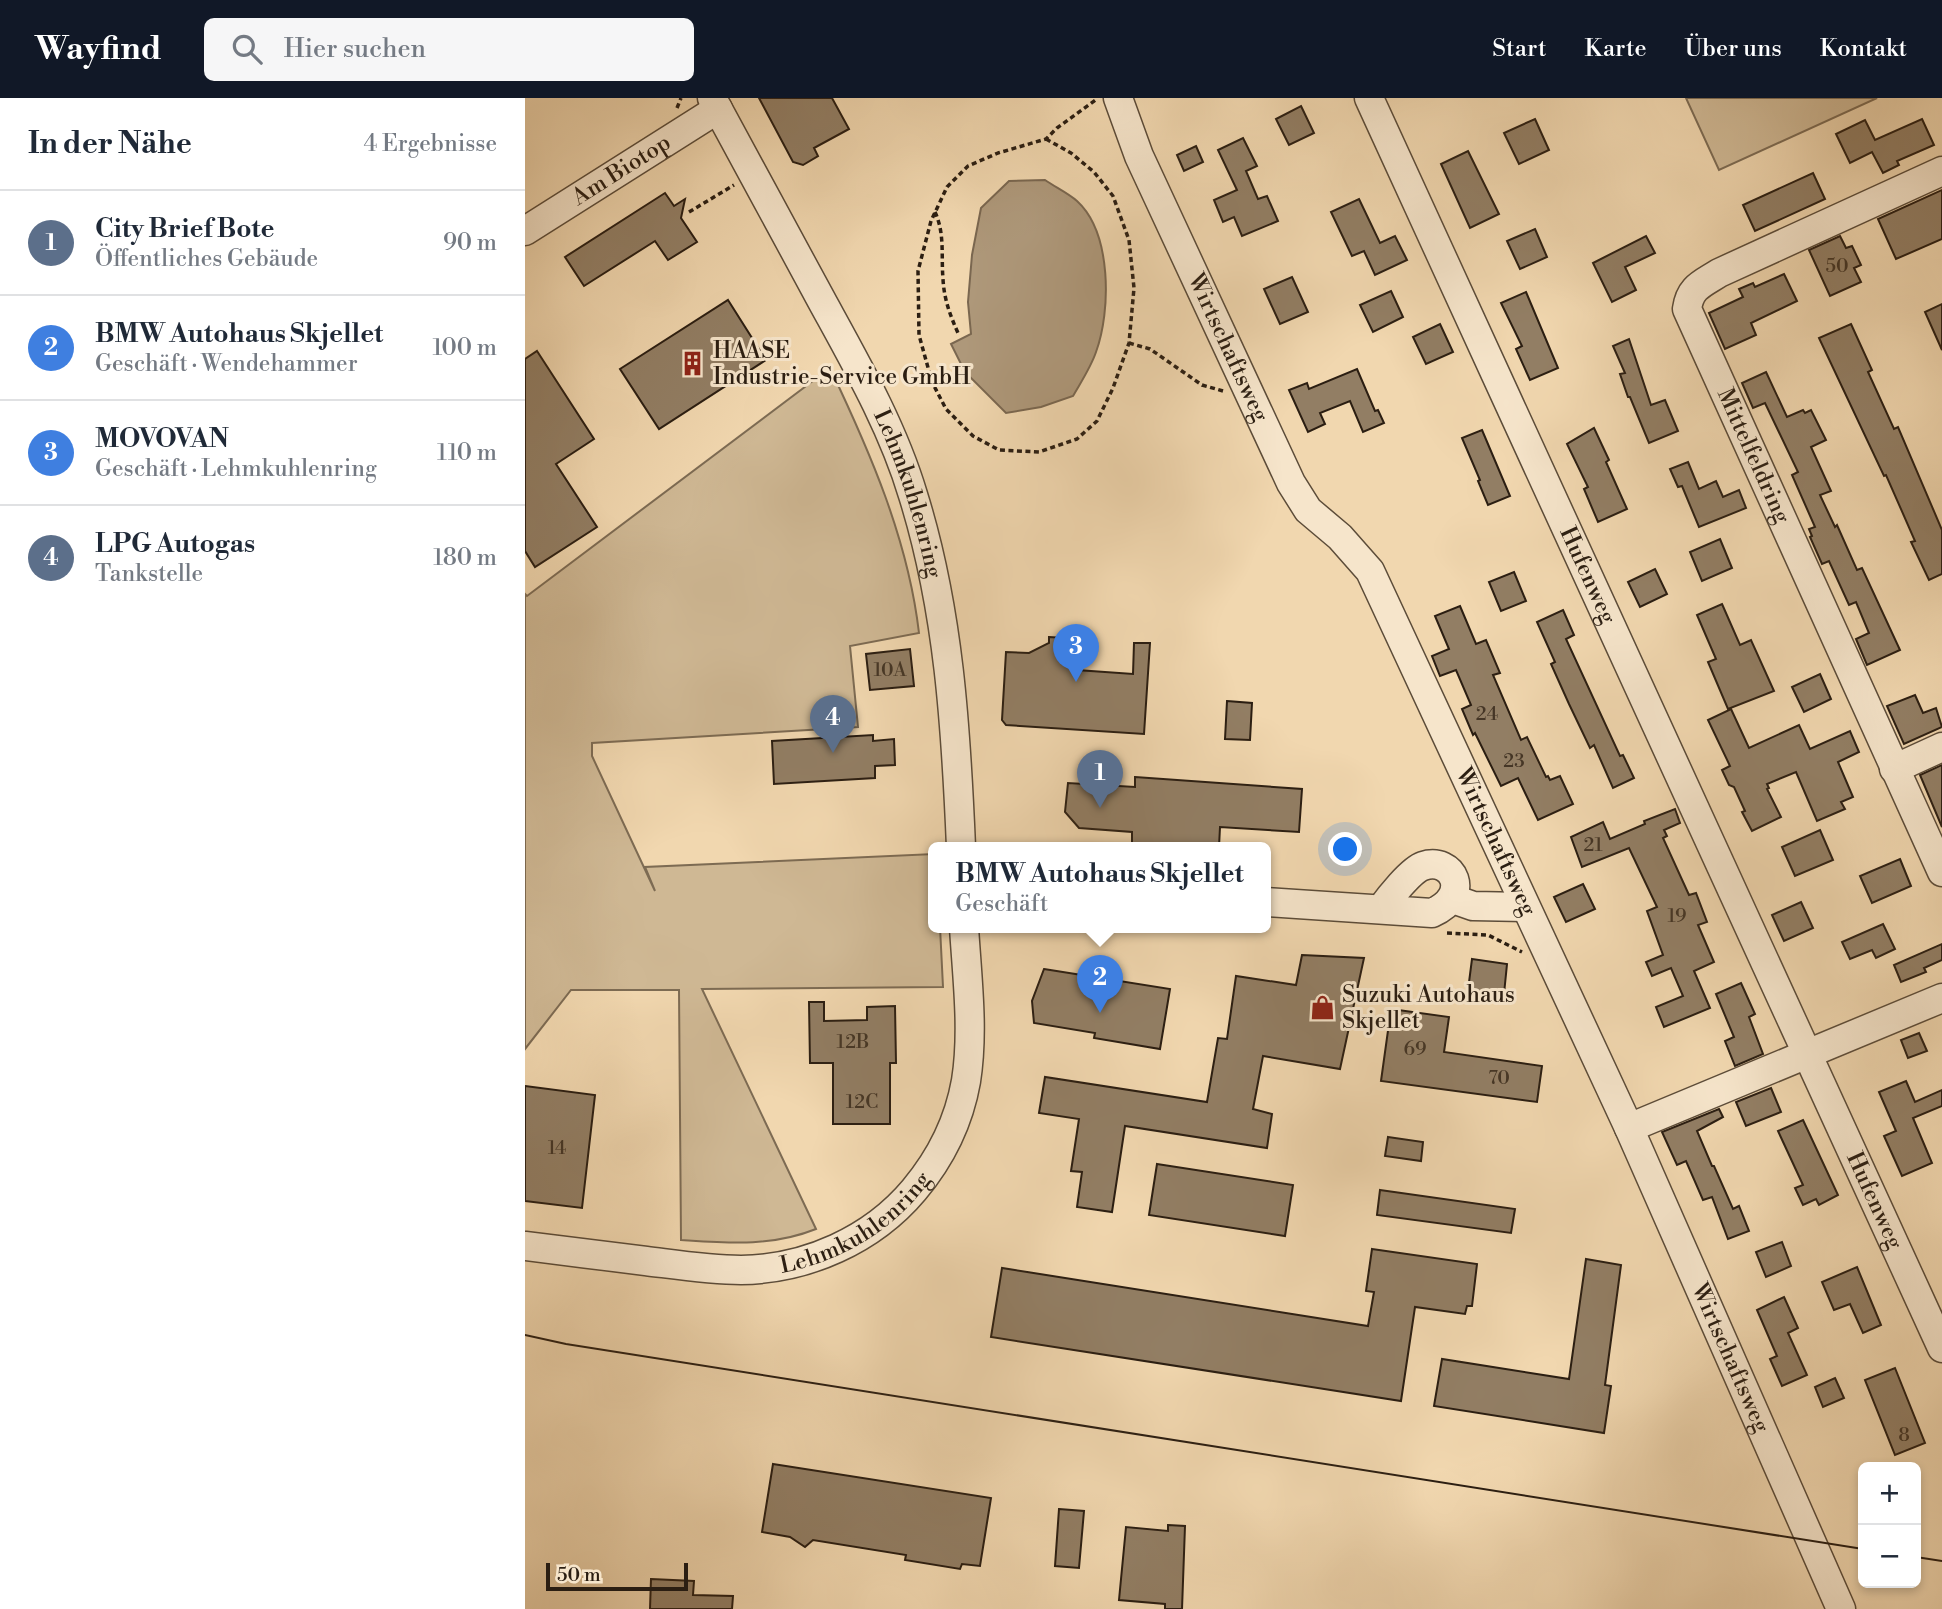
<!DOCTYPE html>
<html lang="de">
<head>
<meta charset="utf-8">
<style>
  body { margin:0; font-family:"Libre Bodoni",serif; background:#f6f6f7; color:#1f2937 }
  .controls { position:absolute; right:21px; bottom:21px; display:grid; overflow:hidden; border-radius:10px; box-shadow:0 4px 10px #0003 }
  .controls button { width:63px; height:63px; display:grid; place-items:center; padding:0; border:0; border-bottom:2px solid #e0e1e3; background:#fff; color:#1f2937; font:35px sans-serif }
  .scale { position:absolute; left:21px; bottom:18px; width:142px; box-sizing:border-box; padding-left:7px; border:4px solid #2b1e12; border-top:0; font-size:19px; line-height:24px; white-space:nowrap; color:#2b1e12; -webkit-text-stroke:5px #f6e5cb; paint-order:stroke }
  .you { position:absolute; left:821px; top:752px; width:24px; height:24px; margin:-18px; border:5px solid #fff; border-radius:50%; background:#1a73e8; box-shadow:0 0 0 10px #1a73e833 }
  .badge { display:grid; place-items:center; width:46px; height:46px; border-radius:50%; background:#111827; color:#fff; font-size:23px; font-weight:700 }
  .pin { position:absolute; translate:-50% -58px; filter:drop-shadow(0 2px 4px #0008) }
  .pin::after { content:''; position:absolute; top:37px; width:24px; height:21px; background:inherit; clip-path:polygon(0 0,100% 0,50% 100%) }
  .popup { position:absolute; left:403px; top:744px; width:343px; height:91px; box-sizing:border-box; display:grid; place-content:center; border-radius:10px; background:#fff; filter:drop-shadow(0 2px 5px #0005); font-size:23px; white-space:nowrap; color:#747a83 }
  .popup b { font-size:26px; color:#1f2937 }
  .popup::after { content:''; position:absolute; left:50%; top:100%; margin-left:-14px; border:14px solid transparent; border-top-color:#fff }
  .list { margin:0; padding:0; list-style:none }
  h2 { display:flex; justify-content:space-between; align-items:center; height:91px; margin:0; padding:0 28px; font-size:30px }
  h2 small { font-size:23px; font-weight:400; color:#747a83 }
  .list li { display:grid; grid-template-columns:46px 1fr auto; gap:21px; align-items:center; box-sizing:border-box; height:105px; padding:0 28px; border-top:2px solid #e0e1e3 }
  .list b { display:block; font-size:26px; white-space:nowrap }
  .list p { margin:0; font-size:23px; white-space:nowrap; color:#747a83 }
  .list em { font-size:23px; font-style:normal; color:#747a83 }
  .icon { flex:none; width:38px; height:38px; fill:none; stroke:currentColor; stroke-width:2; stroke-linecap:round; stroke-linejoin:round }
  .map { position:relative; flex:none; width:1417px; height:1511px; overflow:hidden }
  header { display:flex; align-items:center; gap:42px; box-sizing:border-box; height:98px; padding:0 35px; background:#111827; color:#fff }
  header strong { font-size:33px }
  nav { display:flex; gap:38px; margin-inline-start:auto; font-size:24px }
  .search { width:490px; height:63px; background:#f6f6f7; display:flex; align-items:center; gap:18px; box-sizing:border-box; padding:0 24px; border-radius:10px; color:#747a83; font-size:26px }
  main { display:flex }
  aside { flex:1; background:#fff }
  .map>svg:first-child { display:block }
  .green { fill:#cfb894; stroke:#7d6b53; stroke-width:2 }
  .water { fill:#ae987a; stroke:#7a6750; stroke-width:2 }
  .building { fill:#927e64; stroke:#2b1e12; stroke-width:2 }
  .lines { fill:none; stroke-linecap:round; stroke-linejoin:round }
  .minor-casing { stroke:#5c4c39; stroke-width:31 }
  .path { stroke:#2b1e12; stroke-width:3.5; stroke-dasharray:5 3.5; stroke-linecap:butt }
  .minor { stroke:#f6e5cb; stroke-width:28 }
  .tram { stroke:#2b1e12; stroke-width:2 }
  .labels { text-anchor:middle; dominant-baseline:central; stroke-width:6; stroke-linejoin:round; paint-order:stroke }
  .number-label { font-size:19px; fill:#453626 }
  .street-label { font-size:23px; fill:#2b1e12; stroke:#f6e5cb }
  .poi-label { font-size:23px; fill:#2b1e12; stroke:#f6e5cb; text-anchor:start }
</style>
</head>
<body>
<header>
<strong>Wayfind</strong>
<div class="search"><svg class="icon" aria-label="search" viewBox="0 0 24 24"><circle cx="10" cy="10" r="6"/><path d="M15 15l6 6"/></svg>Hier suchen</div>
<nav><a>Start</a><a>Karte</a><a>Über uns</a><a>Kontakt</a></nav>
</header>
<main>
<aside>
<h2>In der Nähe<small>4 Ergebnisse</small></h2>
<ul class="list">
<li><span class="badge" style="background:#5c6f8a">1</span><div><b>City Brief Bote</b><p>Öffentliches Gebäude</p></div><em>90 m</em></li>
<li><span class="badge" style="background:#3f7fe0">2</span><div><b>BMW Autohaus Skjellet</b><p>Geschäft · Wendehammer</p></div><em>100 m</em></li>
<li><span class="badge" style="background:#3f7fe0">3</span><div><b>MOVOVAN</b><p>Geschäft · Lehmkuhlenring</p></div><em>110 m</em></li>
<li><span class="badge" style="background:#5c6f8a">4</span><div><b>LPG Autogas</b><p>Tankstelle</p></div><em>180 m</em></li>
</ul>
</aside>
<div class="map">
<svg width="1417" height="1511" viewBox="0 0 1417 1511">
  <rect width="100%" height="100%" fill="#f1d7af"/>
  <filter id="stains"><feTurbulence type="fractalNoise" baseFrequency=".00286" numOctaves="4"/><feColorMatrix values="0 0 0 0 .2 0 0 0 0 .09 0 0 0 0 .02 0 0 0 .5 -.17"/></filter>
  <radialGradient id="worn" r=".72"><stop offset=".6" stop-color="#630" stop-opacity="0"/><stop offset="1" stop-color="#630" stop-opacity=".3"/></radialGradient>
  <g class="green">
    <path d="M 1161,0 L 1352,0 L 1194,72 Z"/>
    <path d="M 305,270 C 345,354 383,441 394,535 L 325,548 L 333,629 L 67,645 L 67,658 L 130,793 L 120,769 L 409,756 L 409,829 L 415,829 L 418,889 L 177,891 L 291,1131 C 246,1149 203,1145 156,1142 L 154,892 L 46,892 L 0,951 L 0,496 L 2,498 Z"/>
  </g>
  <path class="water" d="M 520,82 C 530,89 543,95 552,103 C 587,135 586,213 571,254 C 566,269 556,284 548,298 L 516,309 L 481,315 L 440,274 L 426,246 L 446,236 L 443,204 L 447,157 L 456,110 L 484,83 Z"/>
  <g class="building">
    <path d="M 234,0 L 307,0 L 324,31 L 289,50 L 293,58 L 278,67 L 268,64 Z"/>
    <path d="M 776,8 L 789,35 L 764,47 L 751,21 Z"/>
    <path d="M 1010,21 L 1024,52 L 994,66 L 979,35 Z"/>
    <path d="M 1397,21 L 1409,47 L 1372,63 L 1374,67 L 1358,75 L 1347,54 L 1325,65 L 1311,36 L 1340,22 L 1350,42 Z"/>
    <path d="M 718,40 L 732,68 L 721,73 L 733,101 L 742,98 L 753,123 L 717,138 L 709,119 L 698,124 L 689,102 L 712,92 L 693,52 Z"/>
    <path d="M 671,48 L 678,64 L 659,73 L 652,57 Z"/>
    <path d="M 943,53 L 974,116 L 945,130 L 916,66 Z"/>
    <path d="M 1288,75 L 1300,101 L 1230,133 L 1218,107 Z"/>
    <path d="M 1417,92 L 1417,141 L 1371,161 L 1353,121 Z"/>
    <path d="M 140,95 L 149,108 L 160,101 L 156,120 L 172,144 L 143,162 L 130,143 L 59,188 L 40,159 Z"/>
    <path d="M 834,101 L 855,145 L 870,138 L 882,162 L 850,177 L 839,153 L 827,158 L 806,114 Z"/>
    <path d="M 1010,131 L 1022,159 L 995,171 L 982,143 Z"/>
    <path d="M 1121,138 L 1130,155 L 1100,169 L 1111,192 L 1087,204 L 1068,165 Z"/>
    <path d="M 1315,138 L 1321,150 L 1327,148 L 1336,167 L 1329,170 L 1336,184 L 1305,198 L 1284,152 Z"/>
    <path d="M 1259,176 L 1272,203 L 1226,225 L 1231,237 L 1200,251 L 1184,215 L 1218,199 L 1214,191 L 1228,185 L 1230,189 Z"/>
    <path d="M 767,179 L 783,214 L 755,226 L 739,191 Z"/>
    <path d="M 866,193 L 878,219 L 848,234 L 835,207 Z"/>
    <path d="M 1001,194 L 1033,270 L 1005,282 L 991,251 L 997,248 L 976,205 Z"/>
    <path d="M 203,202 L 241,262 L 134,331 L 95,271 Z"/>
    <path d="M 1417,206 L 1417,252 L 1400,214 Z"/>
    <path d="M 915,226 L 928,254 L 901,266 L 888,239 Z"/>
    <path d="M 1326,226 L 1347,272 L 1343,274 L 1369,331 L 1373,329 L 1417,432 L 1417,476 L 1404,482 L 1386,444 L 1390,443 L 1361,377 L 1359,378 L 1294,240 Z"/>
    <path d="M 1104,241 L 1126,307 L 1140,302 L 1153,333 L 1124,345 L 1105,299 L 1103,299 L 1095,276 L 1100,275 L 1088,248 Z"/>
    <path d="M 12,253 L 69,341 L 31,366 L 72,429 L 10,469 L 0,453 L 0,261 Z"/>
    <path d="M 832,271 L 850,313 L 853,312 L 859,325 L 838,334 L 825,303 L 795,315 L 800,326 L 783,334 L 764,292 L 782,285 L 784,291 Z"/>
    <path d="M 1241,274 L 1262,319 L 1278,312 L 1280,315 L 1286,312 L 1301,342 L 1286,349 L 1306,393 L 1295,397 L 1310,429 L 1312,427 L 1332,472 L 1337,470 L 1375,552 L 1342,567 L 1331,541 L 1344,535 L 1331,504 L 1324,507 L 1304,463 L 1297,466 L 1285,439 L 1287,438 L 1284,431 L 1290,429 L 1267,377 L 1273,374 L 1240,305 L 1228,310 L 1217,285 Z"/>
    <path d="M 1069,330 L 1084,362 L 1081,364 L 1102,411 L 1073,424 L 1059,391 L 1063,389 L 1042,346 Z"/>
    <path d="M 957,332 L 985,398 L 963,407 L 953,383 L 955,382 L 937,340 Z"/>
    <path d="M 1163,364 L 1174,391 L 1191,383 L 1198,399 L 1214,392 L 1221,410 L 1174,429 L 1157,388 L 1153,389 L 1145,371 Z"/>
    <path d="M 1195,441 L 1207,470 L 1177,483 L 1165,454 Z"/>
    <path d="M 1130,471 L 1142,496 L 1115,509 L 1103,484 Z"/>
    <path d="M 989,474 L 1001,503 L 976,513 L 964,484 Z"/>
    <path d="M 1197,506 L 1215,547 L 1226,542 L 1249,593 L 1203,611 L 1183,564 L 1191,561 L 1172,517 Z"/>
    <path d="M 935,508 L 951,546 L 961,542 L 975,575 L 968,577 L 996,642 L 1002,639 L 1021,679 L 1023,678 L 1025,682 L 1035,678 L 1048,706 L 1013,722 L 993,680 L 976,688 L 950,635 L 948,637 L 937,611 L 946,607 L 931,572 L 915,578 L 907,558 L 924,551 L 910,518 Z"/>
    <path d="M 1038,512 L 1049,537 L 1041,541 L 1095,658 L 1098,657 L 1109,680 L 1088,690 L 1069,647 L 1065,650 L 1044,606 L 1026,566 L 1030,564 L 1012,524 Z"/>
    <path d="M 524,539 L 554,541 L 552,572 L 608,576 L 609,545 L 625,545 L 619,636 L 481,627 L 477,622 L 481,554 L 504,555 L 524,545 Z"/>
    <path d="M 385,551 L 389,588 L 345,592 L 341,556 Z"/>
    <path d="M 1295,576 L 1306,601 L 1279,614 L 1267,589 Z"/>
    <path d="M 1390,597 L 1398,615 L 1411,610 L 1417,629 L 1379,646 L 1362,608 Z"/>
    <path d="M 702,603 L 727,605 L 725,642 L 700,641 Z"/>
    <path d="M 1206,611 L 1224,650 L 1274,627 L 1285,651 L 1325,633 L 1334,654 L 1313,664 L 1328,699 L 1316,704 L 1320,711 L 1292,723 L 1271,674 L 1242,686 L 1244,690 L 1242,691 L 1256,719 L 1227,733 L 1217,714 L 1220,713 L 1209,689 L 1204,687 L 1197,672 L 1205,668 L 1183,622 Z"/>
    <path d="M 348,637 L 348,643 L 369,641 L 370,667 L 350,668 L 350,680 L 249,686 L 247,643 Z"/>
    <path d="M 1417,667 L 1417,729 L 1395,677 Z"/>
    <path d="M 610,679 L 777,691 L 774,734 L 695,729 L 694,749 L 607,749 L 607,734 L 554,730 L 540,714 L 543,685 L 610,689 Z"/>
    <path d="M 1150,711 L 1155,725 L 1139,732 L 1142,738 L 1138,740 L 1164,797 L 1171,795 L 1182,824 L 1173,827 L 1189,864 L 1169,873 L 1185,910 L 1139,929 L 1131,909 L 1158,898 L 1146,870 L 1127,878 L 1121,864 L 1138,857 L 1122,813 L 1132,809 L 1104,750 L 1057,769 L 1046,739 L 1078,724 L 1085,741 L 1120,726 L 1119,723 Z"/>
    <path d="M 1295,732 L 1308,762 L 1270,778 L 1257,749 Z"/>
    <path d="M 1375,761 L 1386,788 L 1347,805 L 1335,778 Z"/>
    <path d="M 1058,786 L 1070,811 L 1041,824 L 1029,799 Z"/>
    <path d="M 1276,804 L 1288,830 L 1259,843 L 1247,817 Z"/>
    <path d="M 1358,826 L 1370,851 L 1351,860 L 1347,852 L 1325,861 L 1317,844 Z"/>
    <path d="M 1417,846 L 1417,862 L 1399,870 L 1401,874 L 1376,884 L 1369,867 Z"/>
    <path d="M 777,857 L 839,860 L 815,971 L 738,958 L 728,1011 L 747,1016 L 742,1050 L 600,1028 L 587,1114 L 552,1109 L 557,1074 L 546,1073 L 554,1021 L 514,1015 L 520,979 L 682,1004 L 693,940 L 702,941 L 711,878 L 771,887 Z"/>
    <path d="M 947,861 L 982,866 L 979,896 L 943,892 Z"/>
    <path d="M 519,871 L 645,891 L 635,951 L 569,940 L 570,935 L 509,925 L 507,903 Z"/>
    <path d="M 1216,885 L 1230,916 L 1224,919 L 1238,956 L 1210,968 L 1200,943 L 1209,939 L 1191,896 Z"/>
    <path d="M 284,904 L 299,904 L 299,923 L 342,922 L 342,909 L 370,908 L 371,965 L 365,965 L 365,1026 L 308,1026 L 308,965 L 285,965 Z"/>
    <path d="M 866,911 L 924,919 L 919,954 L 1017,968 L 1012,1004 L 856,983 Z"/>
    <path d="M 1394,935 L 1402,953 L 1383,960 L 1376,942 Z"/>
    <path d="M 1381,983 L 1390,1004 L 1417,992 L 1417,1008 L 1388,1020 L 1407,1065 L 1377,1078 L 1359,1038 L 1371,1033 L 1354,994 Z"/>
    <path d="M 0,988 L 70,997 L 57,1110 L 0,1103 Z"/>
    <path d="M 1246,990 L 1256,1014 L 1221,1028 L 1211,1004 Z"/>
    <path d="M 1194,1011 L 1198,1019 L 1172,1033 L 1187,1068 L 1189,1068 L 1208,1111 L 1214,1108 L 1224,1133 L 1203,1141 L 1187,1099 L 1178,1102 L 1161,1063 L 1152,1067 L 1137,1034 Z"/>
    <path d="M 1278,1022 L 1313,1097 L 1294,1107 L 1291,1101 L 1278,1107 L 1270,1090 L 1278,1087 L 1253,1033 Z"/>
    <path d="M 863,1039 L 898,1044 L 896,1063 L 860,1058 Z"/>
    <path d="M 632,1066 L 768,1087 L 760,1138 L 624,1117 Z"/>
    <path d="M 855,1092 L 990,1111 L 986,1135 L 852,1117 Z"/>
    <path d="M 1257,1144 L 1266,1168 L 1241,1179 L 1231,1154 Z"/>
    <path d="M 847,1151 L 952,1166 L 947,1208 L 942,1208 L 940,1216 L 890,1209 L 876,1303 L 466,1239 L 477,1170 L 843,1228 L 849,1194 L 841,1193 Z"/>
    <path d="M 1061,1161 L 1096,1167 L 1080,1287 L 1086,1288 L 1079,1335 L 909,1308 L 917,1261 L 1044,1281 Z"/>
    <path d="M 1332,1169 L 1356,1227 L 1338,1235 L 1325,1206 L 1309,1212 L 1297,1184 Z"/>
    <path d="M 1259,1199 L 1273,1230 L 1263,1235 L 1282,1277 L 1257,1288 L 1245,1261 L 1252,1258 L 1232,1212 Z"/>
    <path d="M 1370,1270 L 1400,1345 L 1370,1357 L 1340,1282 Z"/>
    <path d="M 1310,1280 L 1319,1300 L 1298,1309 L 1290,1289 Z"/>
    <path d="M 248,1366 L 466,1400 L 455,1468 L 437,1466 L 435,1471 L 380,1462 L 381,1457 L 288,1442 L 280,1449 L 265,1439 L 237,1434 Z"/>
    <path d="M 534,1411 L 559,1413 L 554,1470 L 530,1468 Z"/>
    <path d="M 643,1427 L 660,1428 L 657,1511 L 640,1511 L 640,1506 L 594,1502 L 601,1429 L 643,1433 Z"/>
    <path d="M 126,1481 L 169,1483 L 168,1497 L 208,1498 L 207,1511 L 125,1511 Z"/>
  </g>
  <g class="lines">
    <defs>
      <g id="minor">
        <path id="s1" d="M 187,0 C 224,68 261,137 298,205 C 332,267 368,330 388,397 C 424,512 431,630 436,749"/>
        <path id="s2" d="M 593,0 L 614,58 L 766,385 L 783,412 L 815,439 L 845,473 L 1104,1030 L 1316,1511"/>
        <path id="s3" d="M 844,0 L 1417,1250"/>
        <path id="s4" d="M 1417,73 L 1194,175 C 1177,186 1165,189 1162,211 L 1417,774"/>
        <path id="s5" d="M 0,133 L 193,11"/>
        <path d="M 1369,671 L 1417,649"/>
        <path d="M 928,801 L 948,808 L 1000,809"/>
        <path d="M 741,804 L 907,815 C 948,797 928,758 898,768 C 886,772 864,800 856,811"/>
        <path d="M 1104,1030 L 1417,900"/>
        <path id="s6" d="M 0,1148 C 40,1153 81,1158 121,1163 C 153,1167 184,1172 216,1172 C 282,1171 347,1142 389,1092 C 415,1061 434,1023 441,983 C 449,933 442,879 439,829"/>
      </g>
    </defs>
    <use href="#minor" class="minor-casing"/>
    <g class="path">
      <path d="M 152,10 L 156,0"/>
      <path d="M 521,41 L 546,55 L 569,74 L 588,98 L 604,142 L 609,190 L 604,245 L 588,290 L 572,323 L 552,341 L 514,354 L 474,352 L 448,338 L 421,311 L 407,284 L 394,237 L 393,173 L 406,123 L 422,89 L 443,68 L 473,55 L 521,41 L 532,30 L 572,1"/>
      <path d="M 164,114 L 209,87"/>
      <path d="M 410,114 C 420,136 416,157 418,181 C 419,201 425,217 433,235"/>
      <path d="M 604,245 L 625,251 L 677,287 L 698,293"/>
      <path d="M 922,835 L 963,837 L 997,854"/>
    </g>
    <use href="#minor" class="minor"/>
    <g class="tram">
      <path d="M 0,1237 L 41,1246 L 1338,1451"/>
      <path d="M 1391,1459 L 1417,1463"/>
    </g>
  </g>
  <defs>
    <symbol id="building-bare" viewBox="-9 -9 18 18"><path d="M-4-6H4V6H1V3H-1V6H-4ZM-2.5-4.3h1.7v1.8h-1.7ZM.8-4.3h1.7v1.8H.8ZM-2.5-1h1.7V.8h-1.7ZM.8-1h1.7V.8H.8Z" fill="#8f2418" stroke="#f6e5cb" stroke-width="2.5" paint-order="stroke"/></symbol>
    <symbol id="shop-bare" viewBox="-9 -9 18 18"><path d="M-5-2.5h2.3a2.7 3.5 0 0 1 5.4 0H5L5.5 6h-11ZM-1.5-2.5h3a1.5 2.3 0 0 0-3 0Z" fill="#8f2418" stroke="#f6e5cb" stroke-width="2.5" paint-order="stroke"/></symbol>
  </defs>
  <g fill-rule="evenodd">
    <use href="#building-bare" x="150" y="248" width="35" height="35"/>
    <use href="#shop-bare" x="780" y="892" width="35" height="35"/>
  </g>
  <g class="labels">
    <g class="number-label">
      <text x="1312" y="168">50</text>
      <text x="365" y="572">10A</text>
      <text x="962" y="616">24</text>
      <text x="989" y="663">23</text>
      <text x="1068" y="747">21</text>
      <text x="1152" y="818">19</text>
      <text x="328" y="944">12B</text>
      <text x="890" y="951">69</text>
      <text x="974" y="980">70</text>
      <text x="337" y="1004">12C</text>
      <text x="32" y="1050">14</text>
      <text x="1379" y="1337">8</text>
    </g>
    <g class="street-label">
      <text stroke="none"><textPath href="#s5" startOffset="114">Am Biotop</textPath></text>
      <text stroke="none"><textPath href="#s2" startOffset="273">Wirtschaftsweg</textPath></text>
      <text stroke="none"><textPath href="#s4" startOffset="457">Mittelfeldring</textPath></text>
      <text stroke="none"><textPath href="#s1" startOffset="443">Lehmkuhlenring</textPath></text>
      <text stroke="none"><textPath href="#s3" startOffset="525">Hufenweg</textPath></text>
      <text stroke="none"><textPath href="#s2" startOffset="840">Wirtschaftsweg</textPath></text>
      <text stroke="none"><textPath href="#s3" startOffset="1213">Hufenweg</textPath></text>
      <text stroke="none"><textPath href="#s6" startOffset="345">Lehmkuhlenring</textPath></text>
      <text stroke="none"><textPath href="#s2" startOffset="1407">Wirtschaftsweg</textPath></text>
    </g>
    <g class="poi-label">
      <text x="188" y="253">HAASE<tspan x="188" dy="26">Industrie-Service GmbH</tspan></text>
      <text x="817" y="897">Suzuki Autohaus<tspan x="817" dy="26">Skjellet</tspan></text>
    </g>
  </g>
  <rect width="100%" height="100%" filter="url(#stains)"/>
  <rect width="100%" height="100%" fill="url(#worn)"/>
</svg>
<div class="controls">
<button>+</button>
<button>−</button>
</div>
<div class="scale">50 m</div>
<div class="you"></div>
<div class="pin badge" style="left:575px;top:710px;background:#5c6f8a">1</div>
<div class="pin badge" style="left:575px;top:915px;background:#3f7fe0">2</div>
<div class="popup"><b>BMW Autohaus Skjellet</b>Geschäft</div>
<div class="pin badge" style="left:551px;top:584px;background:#3f7fe0">3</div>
<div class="pin badge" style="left:308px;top:655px;background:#5c6f8a">4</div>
</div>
</main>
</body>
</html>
